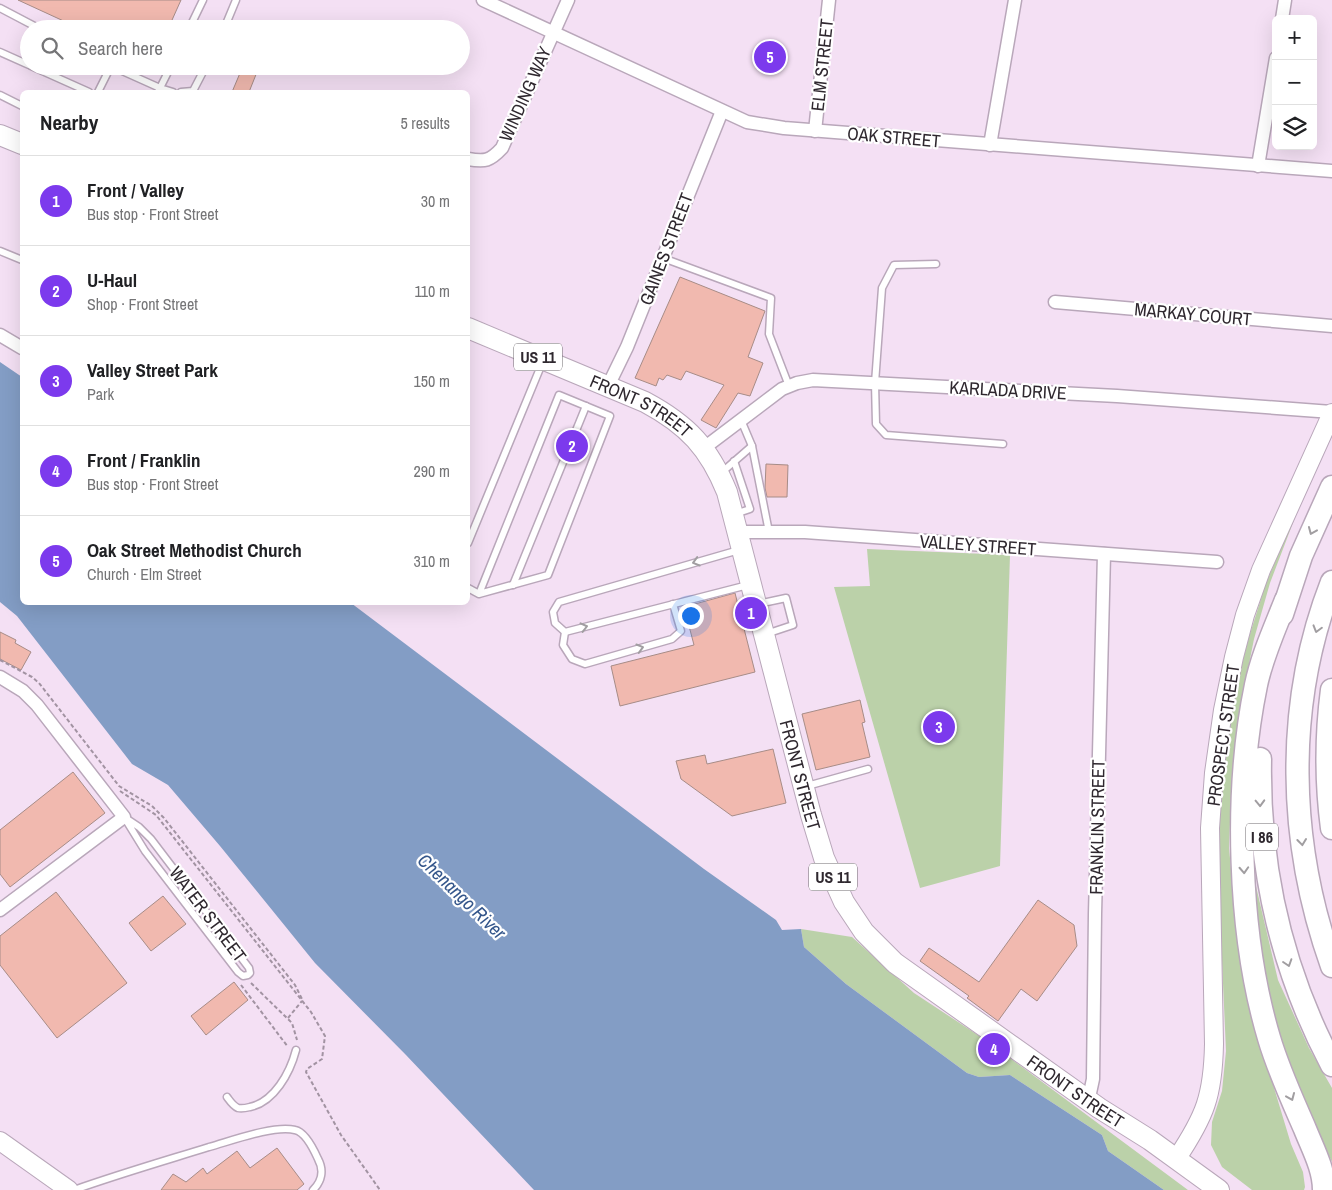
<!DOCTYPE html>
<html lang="en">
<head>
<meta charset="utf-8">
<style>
  body { margin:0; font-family:"Archivo Narrow",sans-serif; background:#f6f6f6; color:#202124 }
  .controls { position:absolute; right:15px; top:15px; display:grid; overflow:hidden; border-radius:8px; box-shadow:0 5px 20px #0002 }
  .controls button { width:45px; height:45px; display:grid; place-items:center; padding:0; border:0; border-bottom:1px solid #e0e0e0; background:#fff; color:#202124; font:25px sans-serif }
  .you { position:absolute; left:690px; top:615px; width:18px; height:18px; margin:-12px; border:4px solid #fff; border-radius:50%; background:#1a73e8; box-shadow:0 0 0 8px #1a73e833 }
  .badge { display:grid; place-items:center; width:32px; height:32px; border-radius:50%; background:#7c3aed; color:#fff; font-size:16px; font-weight:700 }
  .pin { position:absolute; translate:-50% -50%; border:2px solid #fff; box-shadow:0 1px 5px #0006 }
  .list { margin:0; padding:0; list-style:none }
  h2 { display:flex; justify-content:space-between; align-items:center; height:65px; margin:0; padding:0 20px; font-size:21px }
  h2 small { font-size:16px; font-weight:400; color:#757577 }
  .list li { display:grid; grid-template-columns:32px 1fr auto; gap:15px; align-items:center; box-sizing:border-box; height:90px; padding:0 20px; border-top:1px solid #e0e0e0 }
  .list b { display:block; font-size:19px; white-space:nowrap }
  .list p { margin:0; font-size:16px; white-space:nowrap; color:#757577 }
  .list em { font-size:16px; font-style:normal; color:#757577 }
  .icon { flex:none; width:28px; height:28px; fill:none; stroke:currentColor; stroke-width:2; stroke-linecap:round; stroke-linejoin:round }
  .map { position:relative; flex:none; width:1332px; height:1190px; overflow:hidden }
  .search { position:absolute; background:#fff; box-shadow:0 5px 20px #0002; left:20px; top:20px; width:450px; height:55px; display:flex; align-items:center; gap:12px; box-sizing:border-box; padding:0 18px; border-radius:28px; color:#757577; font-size:19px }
  .panel { position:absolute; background:#fff; box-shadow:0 5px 20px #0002; left:20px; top:90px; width:450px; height:515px; border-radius:8px }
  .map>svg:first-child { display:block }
  .green { fill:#bbd1a9 }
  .water { fill:#839dc5 }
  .building { fill:#f1b9af; stroke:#a78c87 }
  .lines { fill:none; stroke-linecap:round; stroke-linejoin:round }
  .lane-casing { stroke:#b9a7ba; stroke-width:9 }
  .street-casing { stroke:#b9a7ba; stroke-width:15 }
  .secondary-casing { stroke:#b9a7ba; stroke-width:20 }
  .primary-casing { stroke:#b9a7ba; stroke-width:22 }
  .highway-casing { stroke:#b9a7ba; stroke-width:25 }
  .path { stroke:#a293a2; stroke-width:2; stroke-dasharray:4 2.5; stroke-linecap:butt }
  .lane { stroke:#fff; stroke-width:6 }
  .street { stroke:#fff; stroke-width:12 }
  .secondary { stroke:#fff; stroke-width:18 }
  .primary { stroke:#fff; stroke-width:20 }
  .highway { stroke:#fff; stroke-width:22 }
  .oneway { stroke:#a19ea1 }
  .labels { text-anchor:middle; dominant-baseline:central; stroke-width:4.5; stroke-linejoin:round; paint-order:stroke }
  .shield { fill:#fff; stroke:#6d686d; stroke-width:1 }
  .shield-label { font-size:16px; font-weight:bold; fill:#2f282f }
  .street-label { font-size:18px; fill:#2f282f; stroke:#fff }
  .water-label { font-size:19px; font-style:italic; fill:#34568b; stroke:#fff }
</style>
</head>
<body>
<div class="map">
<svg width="1332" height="1190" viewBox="0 0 1332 1190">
  <rect width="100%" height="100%" fill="#f4e0f4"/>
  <g class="green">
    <path d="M 1304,494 L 1270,583 L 1254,639 L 1245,684 L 1232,771 L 1229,848 L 1236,921 L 1252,1015 L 1291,1144 L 1303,1172 L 1305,1187 L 1304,1190 L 1252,1190 L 1222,1167 L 1211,1145 L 1212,1122 L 1222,1091 L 1226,1051 L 1217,847 L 1221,769 L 1237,684 L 1249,637 L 1266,583 Z"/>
    <path d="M 867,549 L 1010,555 L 1000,866 L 920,888 L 834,587 L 870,586 Z"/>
    <path d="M 1252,878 L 1255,882 L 1278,980 L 1309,1048 L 1332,1088 L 1332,1162 L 1280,1051 L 1267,1014 Z"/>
    <path d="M 801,929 L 852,937 L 914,993 L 987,1041 L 1188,1190 L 1164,1190 L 1108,1151 L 1102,1135 L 1010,1075 L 979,1077 L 967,1073 L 846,984 L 804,947 Z"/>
  </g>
  <path class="water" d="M 0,362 L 22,377 L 22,602 L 351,603 L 704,869 L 776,920 L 782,930 L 801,929 L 804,947 L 846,984 L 967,1073 L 979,1077 L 1010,1075 L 1102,1135 L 1108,1151 L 1164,1190 L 534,1190 L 406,1055 L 315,963 L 220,846 L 168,785 L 132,764 L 17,616 L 0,602 Z"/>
  <g class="building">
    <path d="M 18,0 L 181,0 L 168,29 L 81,29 Z"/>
    <path d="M 243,66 L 257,72 L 249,92 L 232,92 Z"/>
    <path d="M 680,277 L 765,311 L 748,357 L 763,363 L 750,396 L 738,393 L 716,428 L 701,420 L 724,385 L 686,371 L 681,380 L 667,375 L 663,380 L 659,378 L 656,386 L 635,378 Z"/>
    <path d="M 766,464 L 788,465 L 787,497 L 767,497 L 765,488 Z"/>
    <path d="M 735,593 L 755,672 L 620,706 L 611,666 L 694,645 L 684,607 Z"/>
    <path d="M 0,632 L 16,640 L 15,643 L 31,652 L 21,670 L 0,659 Z"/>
    <path d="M 860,700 L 865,722 L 862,723 L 870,757 L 816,770 L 802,714 Z"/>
    <path d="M 773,749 L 786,803 L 732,816 L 681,779 L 676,761 L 705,755 L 707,764 Z"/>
    <path d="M 73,772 L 105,813 L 10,887 L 0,874 L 0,830 Z"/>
    <path d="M 56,892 L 127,983 L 57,1038 L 0,965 L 0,936 Z"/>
    <path d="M 163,896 L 186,924 L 151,951 L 129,923 Z"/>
    <path d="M 1038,900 L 1074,925 L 1077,946 L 1037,1001 L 1021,989 L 998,1021 L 967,998 L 969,996 L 920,961 L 929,948 L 979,982 Z"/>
    <path d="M 234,982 L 248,1000 L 206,1035 L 191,1016 Z"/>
    <path d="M 277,1148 L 304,1184 L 297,1190 L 161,1190 L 173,1174 L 186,1182 L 203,1168 L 207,1174 L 237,1151 L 250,1168 Z"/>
  </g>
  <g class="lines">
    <defs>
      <g id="lane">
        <path d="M 0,8 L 40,29"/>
        <path d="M 189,29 L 203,0"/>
        <path d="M 224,29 L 236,0"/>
        <path d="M 0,52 L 29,65"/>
        <path d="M 31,66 L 89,92"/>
        <path d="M 171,66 L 160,88 L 173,92"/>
        <path d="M 98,92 L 111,66 L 160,88 L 158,92"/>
        <path d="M 181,92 L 193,91 L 206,66"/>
        <path d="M 0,95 L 22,106"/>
        <path d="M 0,251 L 22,260"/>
        <path d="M 663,258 L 771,298 L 769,334 L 789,386"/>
        <path d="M 936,264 L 894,265 L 882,288 L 875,383 L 876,424 L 886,435 L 1003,444"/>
        <path d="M 741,420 L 752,446 L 769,532"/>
        <path d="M 734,461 L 750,509 L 735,514"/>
        <path d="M 721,473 L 752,446"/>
        <path d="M 468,543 L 543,361"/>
        <path d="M 739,550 L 559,602 L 553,612 L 555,623 L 565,632 L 748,585"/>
        <path d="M 513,585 L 586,406"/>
        <path d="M 468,588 L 479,594 L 548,575 L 610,416 L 559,395 L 479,594"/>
        <path d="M 758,604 L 786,598 L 793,625 L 766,634"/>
        <path d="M 565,632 L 563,645 L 572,659 L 585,664 L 672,639 L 681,631 L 673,604"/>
        <path d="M 807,786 L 868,769"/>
        <path d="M 124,817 L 139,827 L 151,839 L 249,968 L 250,973 L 248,975 L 243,976 L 238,972 L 145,851 Z"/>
        <path d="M 227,1097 C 230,1101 233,1106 238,1108 C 242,1109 246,1108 250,1107 C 274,1102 290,1073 296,1050"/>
        <path d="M 74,1190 C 119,1174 164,1161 209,1147 C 231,1141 273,1125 295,1130 C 305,1132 314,1150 318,1159 C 324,1170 322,1181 313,1190"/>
      </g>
      <g id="street">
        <path d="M 483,0 L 747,122 L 784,128 L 1332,171"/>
        <path d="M 1282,19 L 1285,0"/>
        <path d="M 815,131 L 829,0"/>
        <path d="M 990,145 L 1015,0"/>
        <path d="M 468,159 C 485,162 490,161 502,148 L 568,0"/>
        <path d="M 1258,166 L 1276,58"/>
        <path d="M 1055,302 L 1332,326"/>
        <path d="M 0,335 L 22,348"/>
        <path d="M 608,386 L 627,347 L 722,111"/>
        <path d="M 704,448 L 782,389 L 797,383 L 813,380 L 1117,396 L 1332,412"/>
        <path d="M 738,532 L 805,532 L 1217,562"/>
        <path d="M 0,677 L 23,691 L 37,705 L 124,817 L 0,910"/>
        <path d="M 1086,1099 L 1090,1093 L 1093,1079 L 1095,914 L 1104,554"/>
      </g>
      <g id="secondary">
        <path d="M 0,1141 L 69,1190"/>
        <path d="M 1177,1158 C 1205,1116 1213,1096 1214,1044 L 1210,828 L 1214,773 L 1223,710 L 1234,657 L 1245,615 L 1261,570 L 1332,413"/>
      </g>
      <g id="primary">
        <path d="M 0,135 L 22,144"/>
        <path id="s1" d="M 468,328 L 645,402 C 688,425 709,448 727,492 L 811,815 L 824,858 L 844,902 L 864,932 L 895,963 L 1099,1108 L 1150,1140 L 1219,1190"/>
      </g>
      <g id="highway">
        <path d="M 1332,582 C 1284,705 1288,843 1332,966"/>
        <path d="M 1286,600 C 1275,628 1262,656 1256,685 C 1234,791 1238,934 1269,1038 C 1278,1069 1292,1099 1305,1129 C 1313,1149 1324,1169 1324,1190"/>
        <path d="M 1282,614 L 1301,556 L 1332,487"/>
        <path d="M 1332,690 C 1326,736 1326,782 1332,828"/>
        <path d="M 1260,759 C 1258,867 1281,969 1332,1065"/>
      </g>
    </defs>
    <use href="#lane" class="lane-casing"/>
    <use href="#street" class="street-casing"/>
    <use href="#secondary" class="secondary-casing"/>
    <use href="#primary" class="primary-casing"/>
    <use href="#highway" class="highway-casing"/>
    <g class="path">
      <path d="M 0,660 L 32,677 L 39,683 L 119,786 L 152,806 L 164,818 L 295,985 L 302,999"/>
      <path d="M 120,791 L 156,815 L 311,1012 L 325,1036 L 322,1059 L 307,1069 L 306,1072 L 341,1135 L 380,1190"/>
      <path d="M 251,983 L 292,1023 L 297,1040"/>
      <path d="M 241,985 L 288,1047"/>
      <path d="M 288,1018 L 302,1001"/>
    </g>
    <use href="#lane" class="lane"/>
    <use href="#street" class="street"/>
    <use href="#secondary" class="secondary"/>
    <use href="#primary" class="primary"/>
    <use href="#highway" class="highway"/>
  </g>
  <defs><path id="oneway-chevron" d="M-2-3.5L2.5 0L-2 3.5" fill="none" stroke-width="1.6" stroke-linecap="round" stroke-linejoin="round" transform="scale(1.25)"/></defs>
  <g class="oneway">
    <use href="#oneway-chevron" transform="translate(1312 531) rotate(113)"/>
    <use href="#oneway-chevron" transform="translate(696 562) rotate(164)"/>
    <use href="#oneway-chevron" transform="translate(584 627) rotate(-14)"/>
    <use href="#oneway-chevron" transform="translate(1317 629) rotate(106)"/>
    <use href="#oneway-chevron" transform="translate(640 648) rotate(-16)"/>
    <use href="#oneway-chevron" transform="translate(1260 803) rotate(88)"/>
    <use href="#oneway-chevron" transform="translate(1302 842) rotate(83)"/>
    <use href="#oneway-chevron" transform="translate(1244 870) rotate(87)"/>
    <use href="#oneway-chevron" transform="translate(1288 963) rotate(72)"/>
    <use href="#oneway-chevron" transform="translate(1291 1097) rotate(67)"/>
  </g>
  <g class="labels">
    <g class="shield">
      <rect x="514" y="343.5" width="48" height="27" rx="4"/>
      <rect x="1246" y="823.5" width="32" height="27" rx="4"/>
      <rect x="809" y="863.5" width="48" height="27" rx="4"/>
    </g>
    <g class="shield-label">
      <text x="538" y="357">US 11</text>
      <text x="1262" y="837">I 86</text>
      <text x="833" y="877">US 11</text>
    </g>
    <g class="street-label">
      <text transform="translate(822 65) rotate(-84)">ELM STREET</text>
      <text transform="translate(525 94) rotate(-66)">WINDING WAY</text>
      <text transform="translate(894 137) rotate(5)">OAK STREET</text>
      <text transform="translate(666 249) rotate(-69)">GAINES STREET</text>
      <text transform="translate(1193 314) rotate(5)">MARKAY COURT</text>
      <text transform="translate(1008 390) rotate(3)">KARLADA DRIVE</text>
      <text stroke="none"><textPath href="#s1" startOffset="190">FRONT STREET</textPath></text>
      <text transform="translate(978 545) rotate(4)">VALLEY STREET</text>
      <text transform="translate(1223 735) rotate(-82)">PROSPECT STREET</text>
      <text stroke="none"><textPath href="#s1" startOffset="609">FRONT STREET</textPath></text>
      <text transform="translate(1097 827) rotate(-89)">FRANKLIN STREET</text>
      <text transform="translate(208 914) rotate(53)">WATER STREET</text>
      <text stroke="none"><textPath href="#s1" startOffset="1045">FRONT STREET</textPath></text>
    </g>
    <g class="water-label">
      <text transform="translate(462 896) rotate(44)">Chenango River</text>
    </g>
  </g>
</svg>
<div class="controls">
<button>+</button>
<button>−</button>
<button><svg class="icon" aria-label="layers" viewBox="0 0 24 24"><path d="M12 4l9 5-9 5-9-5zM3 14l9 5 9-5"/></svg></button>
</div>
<div class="you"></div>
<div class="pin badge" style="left:751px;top:613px">1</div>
<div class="pin badge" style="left:572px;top:446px">2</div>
<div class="pin badge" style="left:939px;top:727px">3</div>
<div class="pin badge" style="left:994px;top:1049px">4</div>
<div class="pin badge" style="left:770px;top:57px">5</div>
<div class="search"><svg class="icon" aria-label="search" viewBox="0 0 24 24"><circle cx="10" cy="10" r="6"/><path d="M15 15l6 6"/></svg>Search here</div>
<section class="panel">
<h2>Nearby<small>5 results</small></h2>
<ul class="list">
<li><span class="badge">1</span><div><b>Front / Valley</b><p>Bus stop · Front Street</p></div><em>30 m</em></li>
<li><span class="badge">2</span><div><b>U-Haul</b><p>Shop · Front Street</p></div><em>110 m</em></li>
<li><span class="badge">3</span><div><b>Valley Street Park</b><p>Park</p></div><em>150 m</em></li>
<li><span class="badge">4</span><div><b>Front / Franklin</b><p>Bus stop · Front Street</p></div><em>290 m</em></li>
<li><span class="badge">5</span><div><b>Oak Street Methodist Church</b><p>Church · Elm Street</p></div><em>310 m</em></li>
</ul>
</section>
</div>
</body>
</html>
